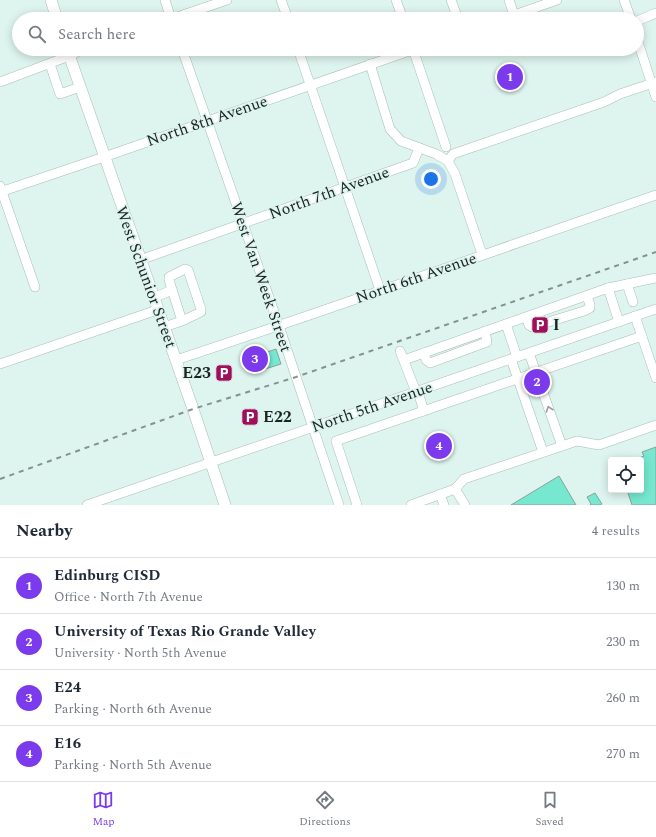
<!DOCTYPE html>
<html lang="en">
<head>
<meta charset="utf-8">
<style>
  body { margin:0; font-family:Spectral,serif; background:#f6f6f7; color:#1f2937 }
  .controls { position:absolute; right:12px; bottom:12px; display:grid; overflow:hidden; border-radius:4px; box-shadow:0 2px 10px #0003 }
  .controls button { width:36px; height:36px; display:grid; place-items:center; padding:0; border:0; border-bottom:1px solid #e0e1e3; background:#fff; color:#1f2937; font:20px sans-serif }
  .you { position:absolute; left:431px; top:179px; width:14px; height:14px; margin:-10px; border:3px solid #fff; border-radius:50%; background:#1a73e8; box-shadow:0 0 0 6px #1a73e833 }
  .badge { display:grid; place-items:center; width:26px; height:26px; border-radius:50%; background:#7c3aed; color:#fff; font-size:13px; font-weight:700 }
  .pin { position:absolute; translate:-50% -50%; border:2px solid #fff; box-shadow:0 1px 4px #0006 }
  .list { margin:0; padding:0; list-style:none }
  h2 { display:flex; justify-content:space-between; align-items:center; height:52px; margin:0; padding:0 16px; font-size:17px }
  h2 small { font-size:13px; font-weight:400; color:#747a83 }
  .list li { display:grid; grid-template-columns:26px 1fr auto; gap:12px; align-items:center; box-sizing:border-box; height:56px; padding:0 16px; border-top:1px solid #e0e1e3 }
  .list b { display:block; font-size:15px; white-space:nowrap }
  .list p { margin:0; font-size:13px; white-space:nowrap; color:#747a83 }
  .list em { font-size:13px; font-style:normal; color:#747a83 }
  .icon { flex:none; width:22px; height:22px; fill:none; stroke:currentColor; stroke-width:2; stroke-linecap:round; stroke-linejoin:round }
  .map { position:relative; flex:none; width:656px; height:505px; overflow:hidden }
  .search { position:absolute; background:#fff; box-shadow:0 2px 10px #0003; left:12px; right:12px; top:12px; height:44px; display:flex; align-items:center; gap:10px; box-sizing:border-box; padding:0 14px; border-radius:22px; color:#747a83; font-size:15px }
  .sheet { height:276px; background:#fff }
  nav { display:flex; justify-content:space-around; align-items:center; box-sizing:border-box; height:56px; border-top:1px solid #e0e1e3; background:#fff; font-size:11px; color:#747a83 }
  nav a { display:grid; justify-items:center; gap:2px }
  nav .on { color:#7c3aed }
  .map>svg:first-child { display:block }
  .building { fill:#76e8cf; stroke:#8ca19c }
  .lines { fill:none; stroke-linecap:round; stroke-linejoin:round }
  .minor-casing { stroke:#a8beb8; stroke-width:10 }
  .major-casing { stroke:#a8beb8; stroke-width:12 }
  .minor { stroke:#fff; stroke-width:9 }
  .major { stroke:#fff; stroke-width:11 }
  .rail { stroke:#83928e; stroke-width:2; stroke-dasharray:5 5; stroke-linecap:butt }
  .oneway { stroke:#989c9b }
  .labels { text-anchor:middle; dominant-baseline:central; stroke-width:3.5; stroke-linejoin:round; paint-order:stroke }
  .street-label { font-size:16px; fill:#1b2321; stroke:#def4ee }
  .poi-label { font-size:16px; font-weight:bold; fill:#1b2321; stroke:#def4ee; text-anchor:start }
</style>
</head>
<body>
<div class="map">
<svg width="656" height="505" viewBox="0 0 656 505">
  <rect width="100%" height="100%" fill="#def4ee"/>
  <g class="building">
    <path d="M 276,349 L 281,364 L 265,369 L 262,362 L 259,363 L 256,356 Z"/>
    <path d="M 656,447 L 656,505 L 632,505 L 627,490 L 641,490 L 641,460 L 634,460 L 644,456 L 642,452 Z"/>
    <path d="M 559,476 L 576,505 L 511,505 Z"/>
    <path d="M 595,493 L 602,504 L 600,505 L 590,505 L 591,504 L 587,497 Z"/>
  </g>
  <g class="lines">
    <defs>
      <g id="minor">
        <path d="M 165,0 L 171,19"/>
        <path d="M 281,0 L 288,19"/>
        <path d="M 396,0 L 403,19"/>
        <path d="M 451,0 L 458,19"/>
        <path d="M 509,0 L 514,15"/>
        <path d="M 624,0 L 631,19"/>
        <path d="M 171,19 L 227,0"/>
        <path d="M 503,19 L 557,0"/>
        <path d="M 637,21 L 656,13"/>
        <path d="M 637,39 L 656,97"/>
        <path d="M 182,49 L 279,326 L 339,505"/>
        <path d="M 298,49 L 380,290"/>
        <path d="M 413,49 L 446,147"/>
        <path d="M 50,64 L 60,94 L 80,87"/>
        <path d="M 370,64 L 390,129 L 401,141 L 436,154 L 448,161 L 455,174 L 482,254"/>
        <path d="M 0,82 L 69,56 L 83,49"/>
        <path d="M 448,161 L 453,154 L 604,102 L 620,94 L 656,82"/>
        <path d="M 0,186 L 35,287"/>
        <path d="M 0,192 L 104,157 L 415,49"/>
        <path d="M 140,260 L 413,163 L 419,148"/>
        <path d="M 627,284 L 633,302"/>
        <path d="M 608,288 L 656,278"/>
        <path d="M 153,298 L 172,290"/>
        <path d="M 635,316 L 656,378"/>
        <path d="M 526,317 L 529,325 L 532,327 L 584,311 L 590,308 L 590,305 L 587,296"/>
        <path d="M 506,324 L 517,357"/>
        <path d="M 164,327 L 182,321 L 169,280 L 169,277 L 185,269 L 188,270 L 201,309 L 201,312 L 182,321"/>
        <path d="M 400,351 L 416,392"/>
        <path d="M 424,353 L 426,360 L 430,363 L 487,342 L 485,331"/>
        <path d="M 529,353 L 562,446"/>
        <path d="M 511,359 L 543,452"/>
        <path d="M 176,360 C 337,307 496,250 656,195"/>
        <path d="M 404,360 L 608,288 L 619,322"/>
        <path d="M 0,364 L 157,310"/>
        <path d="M 418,392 L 424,411"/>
        <path d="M 455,489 L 465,505"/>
        <path d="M 440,494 L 444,505"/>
        <path d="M 87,505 L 656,309"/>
        <path d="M 357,505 L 336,441 L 642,336"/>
        <path d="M 411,505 L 455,489 L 464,479 L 577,441 L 599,445 L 656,425"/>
      </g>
      <g id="major">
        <path d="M 51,0 L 57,19"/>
        <path d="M 67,49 L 193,409 L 225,505"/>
      </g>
    </defs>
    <use href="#minor" class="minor-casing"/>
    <use href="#major" class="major-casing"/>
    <use href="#minor" class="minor"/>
    <use href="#major" class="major"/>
    <path class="rail" d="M 0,479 L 193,409 L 296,377 L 656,252"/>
  </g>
  <defs><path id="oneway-chevron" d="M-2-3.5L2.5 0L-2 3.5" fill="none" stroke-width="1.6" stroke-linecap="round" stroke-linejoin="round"/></defs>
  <use class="oneway" href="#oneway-chevron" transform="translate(549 409) rotate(-109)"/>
  <defs>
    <symbol id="parking-square" viewBox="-11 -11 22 22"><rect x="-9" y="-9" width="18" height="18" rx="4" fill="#9f105a" stroke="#def4ee"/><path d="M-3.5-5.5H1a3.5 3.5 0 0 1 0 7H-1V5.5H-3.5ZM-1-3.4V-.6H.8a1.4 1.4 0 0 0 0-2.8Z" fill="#fff"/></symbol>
  </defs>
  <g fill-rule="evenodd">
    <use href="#parking-square" x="530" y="315" width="20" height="20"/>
    <use href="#parking-square" x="214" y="363" width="20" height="20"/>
    <use href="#parking-square" x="240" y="407" width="20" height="20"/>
  </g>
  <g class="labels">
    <g class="street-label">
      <text transform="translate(207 121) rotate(-19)">North 8th Avenue</text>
      <text transform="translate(329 193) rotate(-20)">North 7th Avenue</text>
      <text transform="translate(146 277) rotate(70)">West Schunior Street</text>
      <text transform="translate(261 277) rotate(71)">West Van Week Street</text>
      <text transform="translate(416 278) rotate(-19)">North 6th Avenue</text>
      <text transform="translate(372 407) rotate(-19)">North 5th Avenue</text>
    </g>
    <g class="poi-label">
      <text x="553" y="325">I</text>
      <text x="211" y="373" text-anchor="end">E23</text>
      <text x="263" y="417">E22</text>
    </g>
  </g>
</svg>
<div class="controls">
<button><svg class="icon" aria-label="locate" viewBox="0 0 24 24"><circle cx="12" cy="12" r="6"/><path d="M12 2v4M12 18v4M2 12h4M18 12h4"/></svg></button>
</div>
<div class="you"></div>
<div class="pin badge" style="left:510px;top:77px">1</div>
<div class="pin badge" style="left:537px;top:382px">2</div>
<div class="pin badge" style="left:255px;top:359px">3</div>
<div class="pin badge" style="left:439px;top:446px">4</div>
<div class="search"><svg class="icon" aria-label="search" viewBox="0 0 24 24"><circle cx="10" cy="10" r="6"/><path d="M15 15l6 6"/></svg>Search here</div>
</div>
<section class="sheet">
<h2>Nearby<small>4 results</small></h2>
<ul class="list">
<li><span class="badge">1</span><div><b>Edinburg CISD</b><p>Office · North 7th Avenue</p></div><em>130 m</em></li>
<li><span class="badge">2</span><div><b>University of Texas Rio Grande Valley</b><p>University · North 5th Avenue</p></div><em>230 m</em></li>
<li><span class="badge">3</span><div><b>E24</b><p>Parking · North 6th Avenue</p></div><em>260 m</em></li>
<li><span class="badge">4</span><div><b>E16</b><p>Parking · North 5th Avenue</p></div><em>270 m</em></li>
</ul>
</section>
<nav>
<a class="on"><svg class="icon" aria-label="map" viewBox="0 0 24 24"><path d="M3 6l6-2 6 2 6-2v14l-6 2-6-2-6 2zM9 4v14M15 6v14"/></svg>Map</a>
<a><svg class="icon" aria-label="directions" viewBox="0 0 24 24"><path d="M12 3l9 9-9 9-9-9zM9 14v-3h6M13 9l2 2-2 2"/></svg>Directions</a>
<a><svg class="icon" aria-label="saved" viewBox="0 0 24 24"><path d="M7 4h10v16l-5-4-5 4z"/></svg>Saved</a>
</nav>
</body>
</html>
